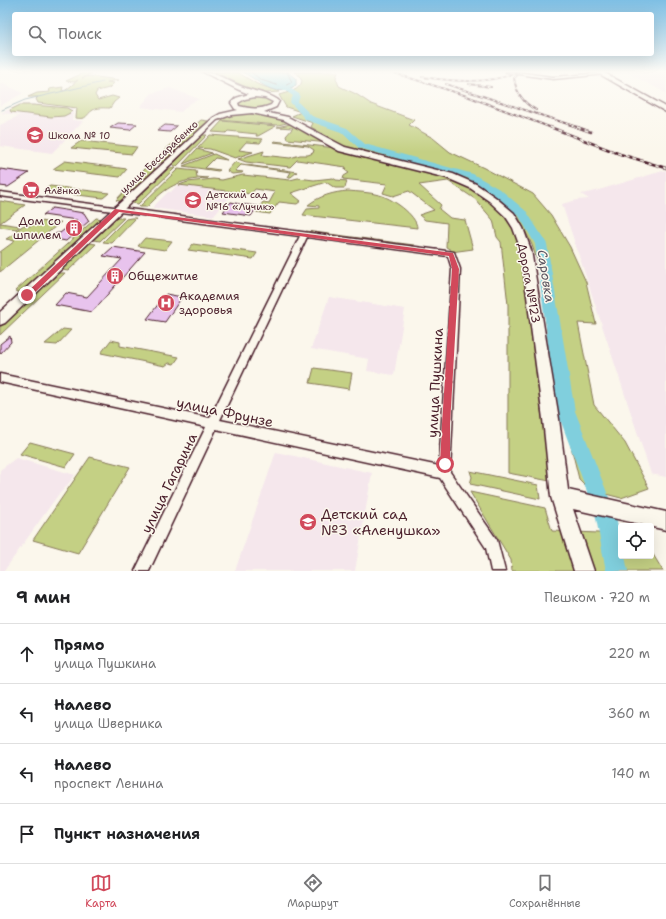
<!DOCTYPE html>
<html lang="ru">
<head>
<meta charset="utf-8">
<style>
  body { margin:0; font-family:"Shantell Sans",sans-serif; background:#f6f6f6; color:#202124 }
  .controls { position:absolute; right:12px; bottom:12px; display:grid; overflow:hidden; border-radius:4px; box-shadow:0 4px 16px #0002 }
  .controls button { width:36px; height:36px; display:grid; place-items:center; padding:0; border:0; border-bottom:1px solid #e0e0e0; background:#fff; color:#202124; font:20px sans-serif }
  .stop { position:absolute; width:12px; height:12px; margin:-9px; border:3px solid #d1495b; border-radius:50%; background:#fff }
  .stop.end { background:#d1495b; border-color:#fff; box-shadow:0 1px 4px #0008 }
  .list { margin:0; padding:0; list-style:none }
  h2 { display:flex; justify-content:space-between; align-items:center; height:52px; margin:0; padding:0 16px; font-size:17px }
  h2 small { font-size:13px; font-weight:400; color:#757577 }
  .list li { display:grid; grid-template-columns:26px 1fr auto; gap:12px; align-items:center; box-sizing:border-box; height:60px; padding:0 16px; border-top:1px solid #e0e0e0 }
  .list b { display:block; font-size:15px; white-space:nowrap }
  .list p { margin:0; font-size:13px; white-space:nowrap; color:#757577 }
  .list em { font-size:13px; font-style:normal; color:#757577 }
  .icon { flex:none; width:22px; height:22px; fill:none; stroke:currentColor; stroke-width:2; stroke-linecap:round; stroke-linejoin:round }
  .map { position:relative; flex:none; width:666px; height:571px; overflow:hidden }
  .search { position:absolute; background:#fff; box-shadow:0 4px 16px #0002; left:12px; right:12px; top:12px; height:44px; display:flex; align-items:center; gap:10px; box-sizing:border-box; padding:0 14px; border-radius:4px; color:#757577; font-size:15px }
  .sheet { height:292px; background:#fff }
  nav { display:flex; justify-content:space-around; align-items:center; box-sizing:border-box; height:56px; border-top:1px solid #e0e0e0; background:#fff; font-size:11px; color:#757577 }
  nav a { display:grid; justify-items:center; gap:2px }
  nav .on { color:#d1495b }
  .map>svg:first-child { display:block }
  .built { fill:#f5e7ec }
  .green { fill:#c4d084; stroke:#877858 }
  .water { fill:#80cfdd; stroke:#6a8996 }
  .lines { fill:none; stroke-linecap:round; stroke-linejoin:round }
  .shore { stroke:#606572; stroke-width:1 }
  .stream { stroke:#6a8996; stroke-width:1 }
  .river { fill:#80cfdd; fill-rule:evenodd }
  .building { fill:#e8c3ed; stroke:#4a1f2b }
  .street-casing { stroke:#4a1f2b; stroke-width:3 }
  .secondary-casing { stroke:#4a1f2b; stroke-width:3 }
  .street { fill:#fbf7ec; fill-rule:evenodd }
  .secondary { fill:#fbf7ec; fill-rule:evenodd }
  .rail-far1-casing { stroke:#4a1f2b; stroke-width:2 }
  .rail-casing { stroke:#4a1f2b; stroke-width:2.5 }
  .rail-far1 { stroke:#fbf7ec; stroke-width:1; stroke-dasharray:3; stroke-linecap:butt }
  .rail { stroke:#fbf7ec; stroke-width:1.5; stroke-dasharray:4; stroke-linecap:butt }
  .route { fill:#d1495b }
  .labels { text-anchor:middle; dominant-baseline:central; stroke-width:3; stroke-linejoin:round; paint-order:stroke }
  .far-poi-label { font-size:10px; fill:#4a1f2b; stroke:#fbf7ec; text-anchor:start }
  .far-street-label { font-size:10px; fill:#4a1f2b; stroke:#fbf7ec }
  .poi-label { font-size:12px; fill:#4a1f2b; stroke:#fbf7ec; text-anchor:start }
  .street-label { font-size:12px; fill:#4a1f2b; stroke:#fbf7ec }
  .water-label { font-size:13px; font-style:italic; fill:#5a5460; stroke:#fbf7ec }
  .near-street-label { font-size:14px; fill:#4a1f2b; stroke:#fbf7ec }
  .near-poi-label { font-size:14px; fill:#4a1f2b; stroke:#fbf7ec; text-anchor:start }
</style>
</head>
<body>
<div class="map">
<svg width="666" height="571" viewBox="0 0 666 571">
  <rect width="100%" height="100%" fill="#fbf7ec"/>
  <filter id="ink" filterUnits="userSpaceOnUse"><feTurbulence type="fractalNoise" baseFrequency=".025" numOctaves="2"/><feDisplacementMap in="SourceGraphic" scale="8" xChannelSelector="R" yChannelSelector="G"/><feConvolveMatrix kernelMatrix="1 2 1 2 8 2 1 2 1" color-interpolation-filters="sRGB"/></filter>
  <g filter="url(#ink)">
    <g class="built">
      <path d="M 626,72 L 666,72 L 666,93 Z"/>
      <path d="M 0,83 L 2,83 L 23,93 L 0,106 Z"/>
      <path d="M 170,88 L 199,99 L 189,104 L 181,112 L 140,107 L 152,93 Z"/>
      <path d="M 23,103 L 74,108 L 72,120 L 83,121 L 52,153 L 0,146 L 0,125 L 20,115 L 1,113 Z"/>
      <path d="M 666,170 L 666,477 L 651,474 L 562,204 L 577,200 L 589,199 L 581,194 L 592,192 Z"/>
      <path d="M 177,185 L 233,193 L 214,216 L 152,208 L 168,192 L 171,192 Z"/>
      <path d="M 329,297 L 405,309 L 394,375 L 367,371 L 369,359 L 311,349 Z"/>
      <path d="M 276,452 L 372,473 L 355,571 L 235,571 Z"/>
      <path d="M 16,458 L 75,475 L 65,488 L 58,495 L 4,571 L 0,571 L 0,470 Z"/>
    </g>
    <g class="green">
      <path d="M 85,72 L 92,73 L 82,78 L 90,76 L 119,80 L 107,82 L 114,83 L 109,88 L 97,91 L 95,95 L 98,100 L 112,96 L 119,98 L 114,102 L 110,108 C 104,108 98,107 93,110 C 85,115 88,120 76,118 L 77,108 L 38,103 L 36,99 L 38,97 L 28,97 L 37,93 L 50,92 L 49,89 L 63,87 L 62,91 L 66,90 L 78,80 L 74,82 L 66,81 Z"/>
      <path d="M 214,72 L 237,72 L 257,84 L 280,92 L 264,93 L 250,89 Z"/>
      <path d="M 294,72 L 338,72 L 336,78 L 339,86 L 343,88 L 356,94 L 371,104 L 414,120 L 409,125 L 433,138 L 450,152 L 484,168 L 533,194 L 551,215 L 570,247 L 586,282 L 596,324 L 578,323 L 594,405 L 625,443 L 649,488 L 621,498 L 590,490 L 579,479 L 551,365 L 540,269 L 532,245 L 518,216 L 507,205 L 495,196 L 457,176 L 345,147 L 311,127 L 313,123 L 292,116 L 301,112 L 286,107 L 279,95 C 288,92 300,91 302,81 L 298,74 Z"/>
      <path d="M 251,97 L 266,98 L 271,100 L 273,103 C 264,111 250,109 239,106 L 238,103 L 239,101 Z"/>
      <path d="M 20,105 L 33,105 L 67,108 L 72,111 L 70,113 L 64,116 L 51,117 L 11,112 L 10,110 Z"/>
      <path d="M 244,112 L 272,117 L 291,122 L 278,125 L 218,120 L 228,114 Z"/>
      <path d="M 201,120 L 208,121 L 163,162 L 156,164 L 150,164 L 184,133 L 187,132 Z"/>
      <path d="M 222,121 L 276,126 L 258,136 L 256,136 L 257,134 L 228,131 L 226,133 L 212,132 Z"/>
      <path d="M 295,123 L 329,143 L 287,139 L 286,136 L 293,128 L 277,127 Z"/>
      <path d="M 202,135 L 207,135 L 177,166 L 174,166 L 173,164 Z"/>
      <path d="M 210,135 L 263,139 L 260,143 L 246,142 L 239,150 L 253,152 L 235,158 L 210,149 L 198,148 Z"/>
      <path d="M 81,141 L 137,147 L 132,154 L 71,148 Z"/>
      <path d="M 274,141 L 336,148 L 448,177 L 466,185 L 489,200 L 500,211 L 513,229 L 521,252 L 550,481 L 508,473 L 508,305 L 501,242 L 497,237 L 493,220 L 475,199 L 448,181 L 419,185 L 441,205 L 439,209 L 450,218 L 465,220 L 473,249 L 451,252 L 451,250 L 446,247 L 447,223 L 425,220 L 419,215 L 434,210 L 409,191 L 393,196 L 383,193 L 387,184 L 343,179 L 344,176 L 349,173 L 345,170 L 346,167 L 297,160 L 290,167 L 246,162 L 238,159 L 264,151 L 262,155 L 290,158 L 300,155 L 308,155 L 313,153 L 314,150 L 308,146 L 273,142 Z"/>
      <path d="M 197,149 L 212,153 L 183,164 Z"/>
      <path d="M 214,154 L 227,160 L 215,158 L 205,168 L 220,170 L 218,171 L 183,166 Z"/>
      <path d="M 65,161 L 127,169 L 120,177 L 53,169 Z"/>
      <path d="M 235,162 C 255,168 277,168 297,172 L 291,177 L 288,177 L 291,172 L 241,165 L 235,171 L 243,172 L 242,173 L 232,174 L 227,171 Z"/>
      <path d="M 148,166 L 155,168 L 154,171 L 122,202 L 116,200 C 127,189 136,177 148,166 Z"/>
      <path d="M 169,168 L 175,168 L 138,204 L 132,203 Z"/>
      <path d="M 178,169 L 196,171 L 197,177 L 208,178 C 178,180 167,186 147,207 L 139,207 Z"/>
      <path d="M 243,175 L 290,180 L 298,178 L 314,180 L 333,178 L 336,180 L 347,181 L 345,188 L 335,188 L 326,182 L 291,193 L 301,201 L 297,204 L 279,202 L 270,214 L 256,212 L 263,202 L 269,203 L 275,192 L 255,189 L 251,194 L 179,185 L 188,182 L 213,179 L 222,180 Z"/>
      <path d="M 50,186 L 109,193 L 103,198 L 43,191 Z"/>
      <path d="M 348,191 C 358,192 369,192 379,195 C 390,197 417,215 417,228 L 303,215 L 307,209 L 319,208 L 319,206 L 308,205 C 319,196 334,192 348,191 Z"/>
      <path d="M 0,201 L 25,205 L 0,223 L 20,226 L 16,229 L 0,227 Z"/>
      <path d="M 96,218 L 103,219 L 22,293 L 15,291 Z"/>
      <path d="M 117,218 L 124,218 L 100,241 L 93,240 Z"/>
      <path d="M 131,218 L 136,218 L 112,243 L 103,242 L 126,219 Z"/>
      <path d="M 41,221 L 51,223 L 61,222 L 0,272 L 0,252 L 15,241 L 6,239 L 16,233 L 15,231 L 24,225 L 30,226 Z"/>
      <path d="M 306,231 L 414,245 L 414,247 L 305,232 Z"/>
      <path d="M 145,238 L 172,241 L 165,250 L 138,246 Z"/>
      <path d="M 90,243 L 96,244 L 68,271 L 62,270 Z"/>
      <path d="M 193,244 L 257,253 L 253,259 L 188,250 Z"/>
      <path d="M 59,273 L 65,273 L 0,335 L 0,327 Z"/>
      <path d="M 63,329 L 71,330 L 57,345 L 45,344 Z"/>
      <path d="M 111,340 L 120,342 L 120,346 L 179,357 L 174,364 L 169,363 L 165,366 L 101,353 Z"/>
      <path d="M 314,368 L 352,373 L 349,389 L 310,383 Z"/>
      <path d="M 30,442 L 75,454 L 66,467 L 20,454 Z"/>
      <path d="M 90,457 L 130,467 L 78,553 L 33,540 Z"/>
      <path d="M 470,471 L 538,485 L 540,499 L 470,484 L 472,477 Z"/>
      <path d="M 470,492 L 545,508 L 552,531 L 598,533 L 621,538 L 621,556 L 651,556 L 651,551 L 663,571 L 512,571 L 511,560 Z"/>
    </g>
    <path class="water" d="M 242,72 L 288,72 L 296,79 L 296,85 C 274,100 261,81 242,72 Z"/>
    <g class="lines">
      <path class="shore" d="M 251,72 L 261,80 L 283,87 L 292,82 L 287,72"/>
      <path class="stream" d="M 2,110 L 25,100 L 103,82"/>
      <path class="river" d="M 259,72 L 266,72 L 299,94 L 300,95 L 298,102 L 312,116 L 347,128 L 365,144 L 473,174 L 501,190 L 527,212 L 547,244 L 575,411 L 615,513 L 621,539 L 621,556 L 625,556 L 628,571 L 606,571 L 595,513 L 557,411 L 535,244 L 519,216 L 493,194 L 467,178 L 359,148 L 341,132 L 306,120 L 290,102 L 293,96 Z"/>
    </g>
    <g class="building">
      <path d="M 118,123 L 137,124 L 130,130 L 110,128 Z"/>
      <path d="M 165,125 L 177,126 L 170,132 L 157,131 Z"/>
      <path d="M 0,169 L 29,173 L 8,187 L 0,186 Z"/>
      <path d="M 231,202 L 239,204 L 258,206 L 251,216 L 223,212 Z"/>
      <path d="M 52,208 L 84,213 L 89,221 L 66,241 L 50,238 L 57,233 L 60,233 L 77,220 L 43,215 Z"/>
      <path d="M 113,247 L 145,252 L 92,312 L 55,305 L 66,293 L 87,297 L 122,259 L 103,256 Z"/>
      <path d="M 166,294 L 182,297 L 165,322 L 147,319 Z"/>
      <path d="M 10,336 L 11,342 L 0,354 L 0,344 Z"/>
    </g>
    <g class="lines">
      <defs>
        <g id="street">
          <path d="M 506,72 L 516,72 L 553,77 L 603,73 L 605,74 L 553,79 Z"/>
          <path d="M 0,192 L 454,252 L 460,269 L 450,472 L 497,540 L 505,571 L 491,571 L 486,548 L 440,478 L 216,429 L 149,571 L 135,571 L 206,427 L 0,382 L 0,374 L 210,418 L 300,236 L 0,196 ZM 307,237 L 448,256 L 452,269 L 439,466 L 220,420 Z"/>
        </g>
        <g id="secondary">
          <path d="M 203,72 C 217,72 230,83 243,87 C 255,92 268,93 278,100 L 279,101 L 276,107 L 264,112 L 288,117 L 345,147 L 453,174 L 476,184 L 495,197 L 514,213 L 523,228 L 531,250 L 559,419 L 568,490 L 666,512 L 666,530 L 573,509 L 594,571 L 574,571 L 551,497 L 543,419 L 521,250 L 513,228 L 506,217 L 489,201 L 470,188 L 447,178 L 339,151 L 284,120 L 252,113 L 231,115 L 217,120 L 5,323 L 0,325 L 0,312 L 213,118 L 220,114 L 238,110 L 235,109 L 231,103 L 236,98 L 249,94 L 237,89 ZM 255,97 L 265,98 L 273,102 L 271,105 C 259,110 251,109 239,106 L 238,103 L 245,99 Z"/>
          <path d="M 596,72 L 603,72 L 666,107 L 666,112 Z"/>
        </g>
      </defs>
      <use href="#street" class="street-casing"/>
      <use href="#secondary" class="secondary-casing"/>
      <use href="#street" class="street"/>
      <use href="#secondary" class="secondary"/>
      <defs>
        <g id="rail-far1">
          <path d="M 391,72 L 464,95 L 552,128"/>
          <path d="M 521,72 L 514,78 C 516,92 523,103 536,110"/>
          <path d="M 422,77 C 453,81 488,85 518,72"/>
          <path d="M 446,84 L 580,128"/>
          <path d="M 469,84 L 491,87"/>
        </g>
        <g id="rail">
          <path d="M 550,127 L 620,154 L 666,168"/>
          <path d="M 577,127 L 591,132"/>
        </g>
      </defs>
      <use href="#rail-far1" class="rail-far1-casing"/>
      <use href="#rail" class="rail-casing"/>
      <use href="#rail-far1" class="rail-far1"/>
      <use href="#rail" class="rail"/>
    </g>
  </g>
  <linearGradient id="sky" x2="0" y2="1"><stop stop-color="#7ebfe4"/><stop offset="0.47" stop-color="#fdfbf6"/><stop offset="1" stop-color="#fdfbf6" stop-opacity="0"/></linearGradient>
  <rect width="666" height="152" fill="url(#sky)"/>
  <path class="route" d="M 115,209 L 453,253 L 459,269 L 450,424 L 450,464 L 448,467 L 445,468 L 442,467 L 440,464 L 442,424 L 452,269 L 449,256 L 119,212 L 30,297 L 25,297 L 25,294 Z"/>
  <defs>
    <symbol id="school-disc" viewBox="-11 -11 22 22"><circle r="9.5" fill="#d1495b" stroke="#fbf7ec"/><path d="M0-5L7-2L0 1L-7-2ZM-4 1L0 2.5L4 1V4Q0 6-4 4Z" fill="#fff"/></symbol>
    <symbol id="supermarket-disc" viewBox="-11 -11 22 22"><circle r="9.5" fill="#d1495b" stroke="#fbf7ec"/><path d="M-6-5.5h2.5l.6 2H6L4.5 2H-2.5L-4.4-4H-6ZM-1.5 3.2a1.3 1.3 0 1 0 .1 0ZM3 3.2a1.3 1.3 0 1 0 .1 0Z" fill="#fff"/></symbol>
    <symbol id="building-disc" viewBox="-11 -11 22 22"><circle r="9.5" fill="#d1495b" stroke="#fbf7ec"/><path d="M-4-6H4V6H1V3H-1V6H-4ZM-2.5-4.3h1.7v1.8h-1.7ZM.8-4.3h1.7v1.8H.8ZM-2.5-1h1.7V.8h-1.7ZM.8-1h1.7V.8H.8Z" fill="#fff"/></symbol>
    <symbol id="hospital-disc" viewBox="-11 -11 22 22"><circle r="9.5" fill="#d1495b" stroke="#fbf7ec"/><path d="M-5-5h3v3.5h4V-5h3V5h-3V1.5h-4V5h-3Z" fill="#fff"/></symbol>
  </defs>
  <g fill-rule="evenodd">
    <use href="#school-disc" x="25" y="125" width="20" height="20"/>
    <use href="#supermarket-disc" x="21" y="180" width="20" height="20"/>
    <use href="#school-disc" x="183" y="190" width="20" height="20"/>
    <use href="#building-disc" x="64" y="218" width="20" height="20"/>
    <use href="#building-disc" x="105" y="266" width="20" height="20"/>
    <use href="#hospital-disc" x="156" y="293" width="20" height="20"/>
    <use href="#school-disc" x="298" y="512" width="20" height="20"/>
  </g>
  <g class="labels">
    <g class="far-poi-label">
      <text x="48" y="135">Школа № 10</text>
      <text x="44" y="190">Алёнка</text>
      <text x="206" y="194">Детский сад<tspan x="206" dy="12">№16 «Лучик»</tspan></text>
    </g>
    <g class="far-street-label">
      <text transform="translate(159 157) rotate(-43)">улица Бессарабенко</text>
    </g>
    <g class="poi-label">
      <text x="61" y="221" text-anchor="end">Дом со<tspan x="61" dy="14">шпилем</tspan></text>
      <text x="128" y="276">Общежитие</text>
      <text x="179" y="296">Академия<tspan x="179" dy="14">здоровья</tspan></text>
    </g>
    <g class="street-label">
      <text transform="translate(529 283) rotate(80)">Дорога №123</text>
    </g>
    <g class="water-label">
      <text transform="translate(546 276) rotate(81)">Саровка</text>
    </g>
    <g class="near-street-label">
      <text transform="translate(435 383) rotate(-87)">улица Пушкина</text>
      <text transform="translate(225 412) rotate(12)">улица Фрунзе</text>
      <text transform="translate(169 483) rotate(-64)">улица Гагарина</text>
    </g>
    <g class="near-poi-label">
      <text x="321" y="514">Детский сад<tspan x="321" dy="16">№3 «Аленушка»</tspan></text>
    </g>
  </g>
</svg>
<div class="controls">
<button><svg class="icon" aria-label="locate" viewBox="0 0 24 24"><circle cx="12" cy="12" r="6"/><path d="M12 2v4M12 18v4M2 12h4M18 12h4"/></svg></button>
</div>
<div class="stop" style="left:445px;top:464px"></div>
<div class="stop end" style="left:27px;top:295px"></div>
<div class="search"><svg class="icon" aria-label="search" viewBox="0 0 24 24"><circle cx="10" cy="10" r="6"/><path d="M15 15l6 6"/></svg>Поиск</div>
</div>
<section class="sheet">
<h2>9 мин<small>Пешком · 720 m</small></h2>
<ul class="list">
<li><svg class="icon" aria-label="ahead" viewBox="0 0 24 24"><path d="M12 20V5M6 11l6-6 6 6"/></svg><div><b>Прямо</b><p>улица Пушкина</p></div><em>220 m</em></li>
<li><svg class="icon" aria-label="left" viewBox="0 0 24 24"><path d="M17 20v-9H6M10 6l-5 5 5 5"/></svg><div><b>Налево</b><p>улица Шверника</p></div><em>360 m</em></li>
<li><svg class="icon" aria-label="left" viewBox="0 0 24 24"><path d="M17 20v-9H6M10 6l-5 5 5 5"/></svg><div><b>Налево</b><p>проспект Ленина</p></div><em>140 m</em></li>
<li><svg class="icon" aria-label="arrive" viewBox="0 0 24 24"><path d="M6 21V4h12l-3 4 3 4H6"/></svg><div><b>Пункт назначения</b></div></li>
</ul>
</section>
<nav>
<a class="on"><svg class="icon" aria-label="map" viewBox="0 0 24 24"><path d="M3 6l6-2 6 2 6-2v14l-6 2-6-2-6 2zM9 4v14M15 6v14"/></svg>Карта</a>
<a><svg class="icon" aria-label="directions" viewBox="0 0 24 24"><path d="M12 3l9 9-9 9-9-9zM9 14v-3h6M13 9l2 2-2 2"/></svg>Маршрут</a>
<a><svg class="icon" aria-label="saved" viewBox="0 0 24 24"><path d="M7 4h10v16l-5-4-5 4z"/></svg>Сохранённые</a>
</nav>
</body>
</html>
